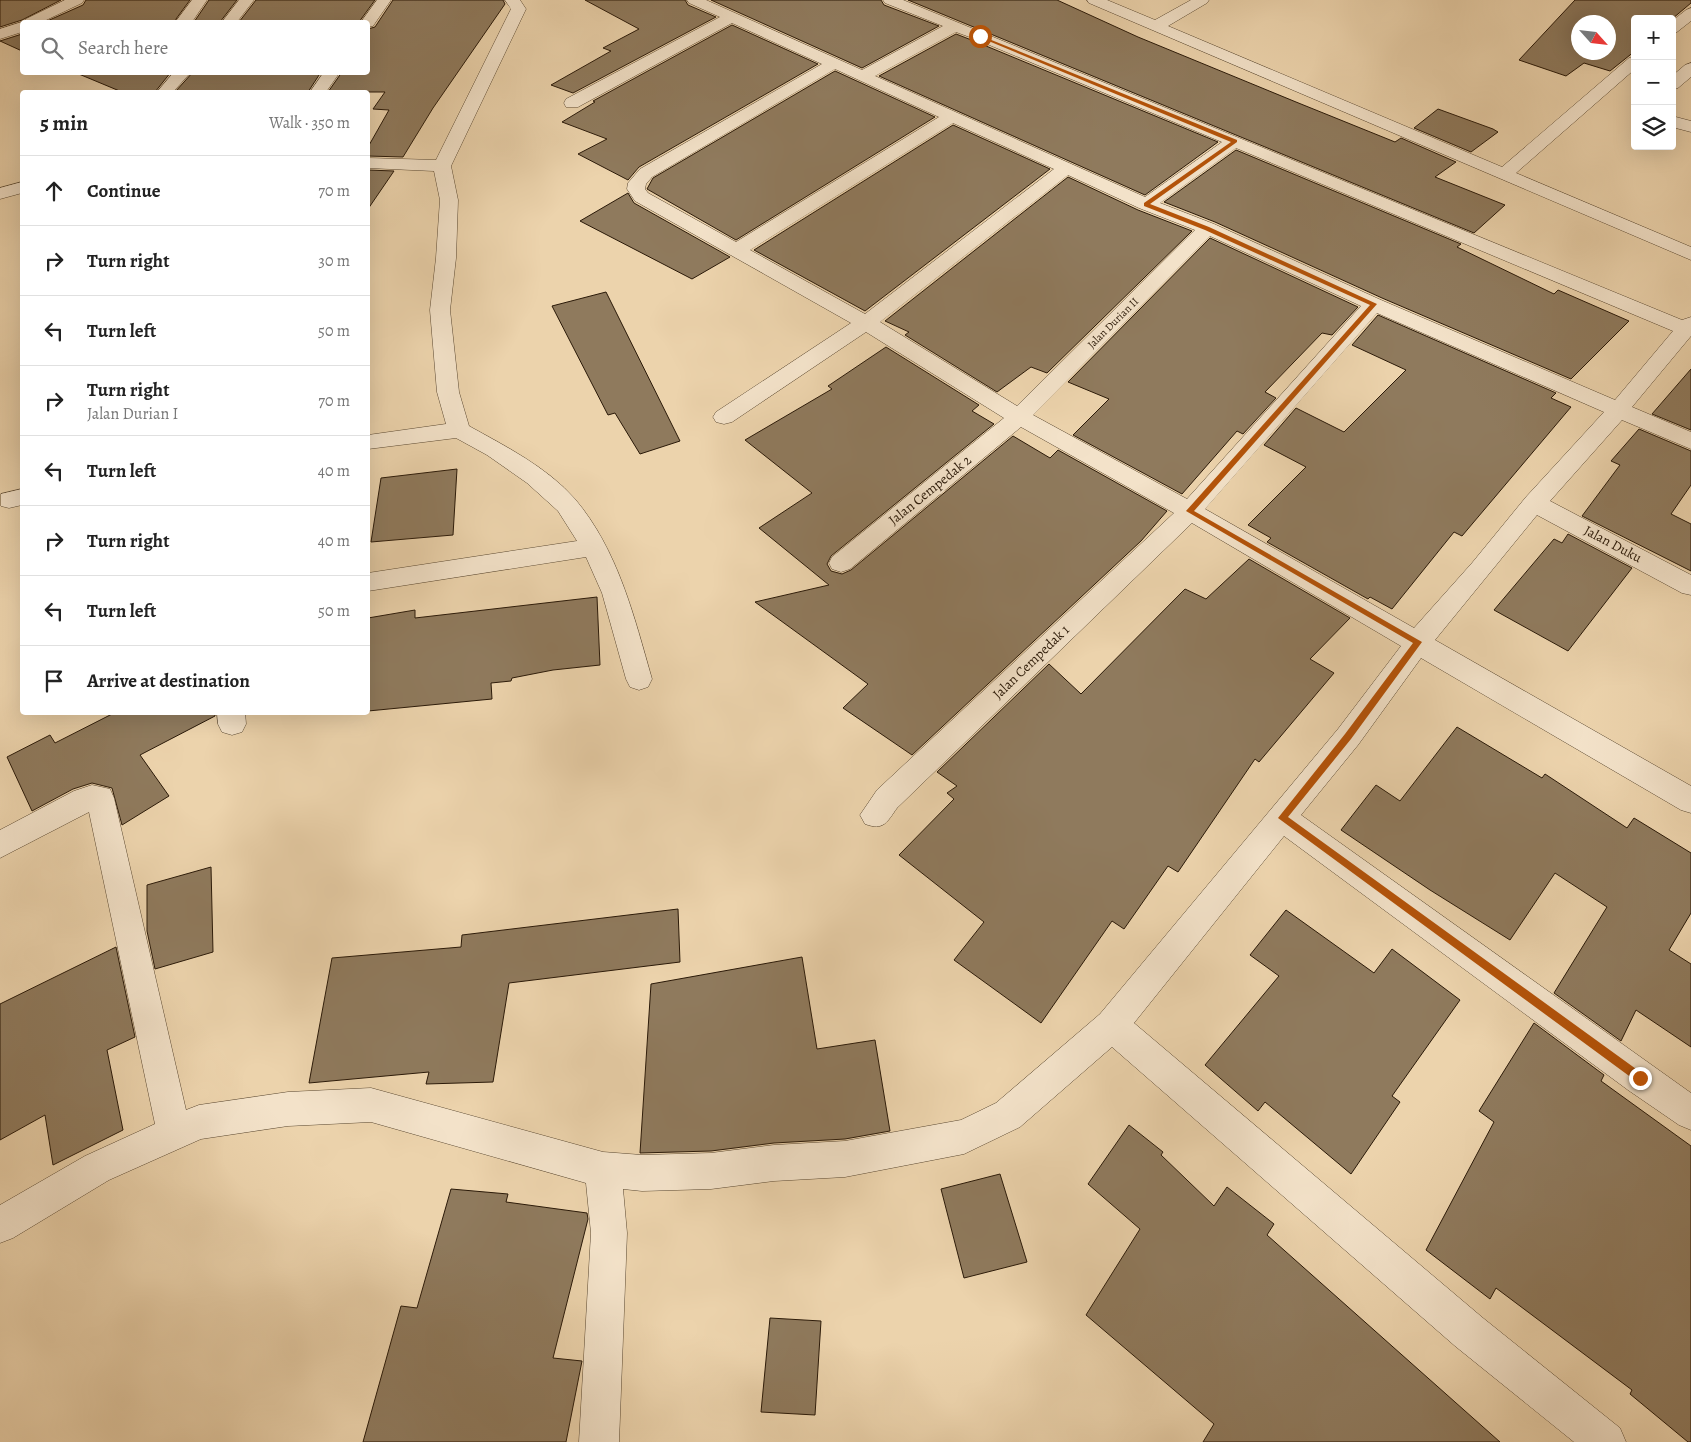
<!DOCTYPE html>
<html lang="en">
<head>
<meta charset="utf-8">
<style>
  body { margin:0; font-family:Alegreya,serif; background:#f2f2f2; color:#222 }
  .controls { position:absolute; right:15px; top:15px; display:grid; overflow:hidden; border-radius:5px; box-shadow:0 5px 20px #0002 }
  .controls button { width:45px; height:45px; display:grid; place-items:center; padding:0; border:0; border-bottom:1px solid #e0e0e0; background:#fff; color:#222; font:25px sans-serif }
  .compass { position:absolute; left:1571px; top:15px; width:45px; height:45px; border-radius:50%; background:#fff; box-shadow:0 5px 20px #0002; rotate:117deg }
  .stop { position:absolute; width:15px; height:15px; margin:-11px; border:4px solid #b45309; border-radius:50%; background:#fff }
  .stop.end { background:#b45309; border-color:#fff; box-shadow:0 1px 5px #0008 }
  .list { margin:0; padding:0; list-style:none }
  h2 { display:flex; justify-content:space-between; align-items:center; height:65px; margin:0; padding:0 20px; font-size:21px }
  h2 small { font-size:16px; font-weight:400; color:#767676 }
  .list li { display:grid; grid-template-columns:32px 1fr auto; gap:15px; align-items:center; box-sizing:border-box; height:70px; padding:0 20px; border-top:1px solid #e0e0e0 }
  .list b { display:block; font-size:19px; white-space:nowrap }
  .list p { margin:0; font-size:16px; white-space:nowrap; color:#767676 }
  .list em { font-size:16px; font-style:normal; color:#767676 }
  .icon { flex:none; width:28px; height:28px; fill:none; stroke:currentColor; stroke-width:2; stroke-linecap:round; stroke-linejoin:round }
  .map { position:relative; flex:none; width:1691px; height:1442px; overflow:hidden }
  .search { position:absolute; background:#fff; box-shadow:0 5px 20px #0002; left:20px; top:20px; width:350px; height:55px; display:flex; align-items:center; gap:12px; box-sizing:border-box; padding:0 18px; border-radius:5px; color:#767676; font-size:19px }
  .panel { position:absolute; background:#fff; box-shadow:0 5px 20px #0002; left:20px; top:90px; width:350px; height:625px; border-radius:5px }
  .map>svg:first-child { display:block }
  .building { fill:#8f7a5d; stroke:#2a1908; fill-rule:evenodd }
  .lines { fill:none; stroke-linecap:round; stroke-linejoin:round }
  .minor-casing { stroke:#5a4831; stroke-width:1 }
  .minor { fill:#f3e2c9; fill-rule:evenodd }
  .route { fill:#b45309 }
  .labels { text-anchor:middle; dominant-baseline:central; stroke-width:4.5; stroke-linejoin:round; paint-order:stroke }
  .far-street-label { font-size:11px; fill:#2a1908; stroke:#f3e2c9 }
  .street-label { font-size:14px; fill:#2a1908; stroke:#f3e2c9 }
</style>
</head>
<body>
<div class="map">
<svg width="1691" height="1442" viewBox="0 0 1691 1442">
  <rect width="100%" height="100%" fill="#ecd3ac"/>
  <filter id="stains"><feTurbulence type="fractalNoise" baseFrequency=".004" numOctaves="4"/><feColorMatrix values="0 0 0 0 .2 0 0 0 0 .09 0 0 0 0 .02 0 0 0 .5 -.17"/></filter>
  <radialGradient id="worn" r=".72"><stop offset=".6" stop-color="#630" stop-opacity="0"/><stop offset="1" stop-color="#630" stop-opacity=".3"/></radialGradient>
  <g class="building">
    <path d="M 0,0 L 61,0 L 22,20 L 0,27 Z"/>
    <path d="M 86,0 L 190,0 L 176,19 L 176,22 L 45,22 L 83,5 Z"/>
    <path d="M 209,0 L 237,0 L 220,22 L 194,22 Z"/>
    <path d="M 256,0 L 375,0 L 359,22 L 239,22 Z"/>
    <path d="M 393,0 L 503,0 L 505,4 L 433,108 L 403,157 L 368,156 L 368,147 L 389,110 L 373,109 L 385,92 L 328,92 L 342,72 L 368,72 L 368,29 L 375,27 Z"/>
    <path d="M 585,0 L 685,0 L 688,5 L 716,17 L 573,93 L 551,85 L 611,51 L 603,48 L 639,29 Z"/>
    <path d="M 711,0 L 881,0 L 884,5 L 939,26 L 862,68 Z"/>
    <path d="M 908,0 L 1057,0 L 1138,37 L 1296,102 L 1395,142 L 1401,138 L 1456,162 L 1435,177 L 1505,205 L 1474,233 Z"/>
    <path d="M 1575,0 L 1691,0 L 1691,3 L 1672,19 L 1635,19 L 1635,51 L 1610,71 L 1584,63 L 1566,76 L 1519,60 ZM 1578,22 L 1608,22 L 1608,52 L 1578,52 Z"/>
    <path d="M 732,25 L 818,64 L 639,167 L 628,180 L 578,154 L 607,139 L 562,122 L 595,102 L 593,101 Z"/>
    <path d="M 22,34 L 22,51 L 0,41 Z"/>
    <path d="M 956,34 L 974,41 L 1218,142 L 1145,195 L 879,76 Z"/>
    <path d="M 835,71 L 935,117 L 736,240 L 647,189 L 653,178 Z"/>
    <path d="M 74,72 L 171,72 L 155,92 L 122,92 Z"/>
    <path d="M 193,72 L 321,72 L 308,92 L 175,92 Z"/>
    <path d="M 1438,109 L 1493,129 L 1498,132 L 1471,152 L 1414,128 Z"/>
    <path d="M 953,125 L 1050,169 L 865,311 L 754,250 Z"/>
    <path d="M 1236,150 L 1461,244 L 1457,247 L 1554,294 L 1558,290 L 1629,321 L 1571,379 L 1382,298 L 1215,222 L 1164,202 Z"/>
    <path d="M 368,170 L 394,171 L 368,209 Z"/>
    <path d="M 1068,177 L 1138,210 L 1192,231 L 1047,373 L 1031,367 L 997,392 L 905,335 L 909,332 L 885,321 Z"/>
    <path d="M 628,193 L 634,203 L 730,257 L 692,279 L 580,221 Z"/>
    <path d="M 1210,238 L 1358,307 L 1332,335 L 1322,333 L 1265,392 L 1276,398 L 1243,434 L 1237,431 L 1182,494 L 1073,435 L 1109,399 L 1068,382 Z"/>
    <path d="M 606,292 L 680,441 L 640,454 L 615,413 L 608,415 L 552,306 Z"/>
    <path d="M 1378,315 L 1556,393 L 1551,398 L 1571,407 L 1462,536 L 1454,532 L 1392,609 L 1370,597 L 1368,599 L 1267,542 L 1271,538 L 1248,525 L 1306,467 L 1264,445 L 1296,408 L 1344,432 L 1406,370 L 1352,345 Z"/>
    <path d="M 886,347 L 979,405 L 972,411 L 994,424 L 831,556 L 827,564 L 831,571 L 842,574 L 851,570 L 1013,436 L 1050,458 L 1058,450 L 1167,511 L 1141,541 L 912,755 L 843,708 L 868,684 L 755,602 L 829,585 L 759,528 L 812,493 L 745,440 L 832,389 L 828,386 Z"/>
    <path d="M 1691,369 L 1691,430 L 1652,414 Z"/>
    <path d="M 1639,429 L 1691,451 L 1691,485 L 1671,514 L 1691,524 L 1691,571 L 1582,516 L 1620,465 L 1611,461 Z"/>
    <path d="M 457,469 L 453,535 L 371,542 L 381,478 Z"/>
    <path d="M 1568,534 L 1632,568 L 1568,651 L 1494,610 L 1554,539 L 1562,543 Z"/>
    <path d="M 1249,559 L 1350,618 L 1310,659 L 1334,673 L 1259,762 L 1255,759 L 1178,872 L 1168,866 L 1124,929 L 1112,921 L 1041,1023 L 954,960 L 984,922 L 899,855 L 954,799 L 947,793 L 957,786 L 937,772 L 1049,664 L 1081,694 L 1185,589 L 1206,599 Z"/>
    <path d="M 597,597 L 600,665 L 553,670 L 512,678 L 511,681 L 491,683 L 492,699 L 368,711 L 368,618 L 415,610 L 415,618 Z"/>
    <path d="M 116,712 L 215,712 L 215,716 L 140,755 L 169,796 L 122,825 L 112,788 L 92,783 L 73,789 L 32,811 L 7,757 L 50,735 L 55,743 Z"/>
    <path d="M 1457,727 L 1542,778 L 1545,774 L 1627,828 L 1634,818 L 1691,853 L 1691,913 L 1669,950 L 1691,964 L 1691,1047 L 1636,1010 L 1621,1041 L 1554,993 L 1607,907 L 1555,873 L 1510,940 L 1430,890 L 1341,830 L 1376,785 L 1400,801 Z"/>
    <path d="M 211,867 L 213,952 L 155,969 L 147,931 L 147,885 Z"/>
    <path d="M 678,909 L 680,962 L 509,983 L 493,1082 L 426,1084 L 429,1072 L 309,1083 L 332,958 L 461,947 L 462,935 Z"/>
    <path d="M 1286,910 L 1374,973 L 1392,949 L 1460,1000 L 1392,1096 L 1400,1102 L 1351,1174 L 1265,1102 L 1258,1111 L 1205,1065 L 1279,976 L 1250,955 Z"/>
    <path d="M 116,947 L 135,1037 L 107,1050 L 123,1130 L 53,1165 L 45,1115 L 0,1140 L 0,1004 Z"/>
    <path d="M 802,957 L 817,1049 L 875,1040 L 890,1131 L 845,1139 L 774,1143 L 711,1151 L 640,1153 L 651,984 Z"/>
    <path d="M 1534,1023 L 1604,1075 L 1601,1081 L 1691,1146 L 1691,1442 L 1688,1442 L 1630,1394 L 1632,1390 L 1496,1288 L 1490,1299 L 1426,1250 L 1494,1122 L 1479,1111 Z"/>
    <path d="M 1129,1125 L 1163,1152 L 1161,1155 L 1214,1206 L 1227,1187 L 1274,1224 L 1267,1235 L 1500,1442 L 1203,1442 L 1214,1424 L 1086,1315 L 1140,1229 L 1088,1184 Z"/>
    <path d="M 1000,1174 L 1027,1262 L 964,1278 L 941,1189 Z"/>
    <path d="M 451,1189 L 508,1194 L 506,1202 L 587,1213 L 588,1219 L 553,1358 L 582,1361 L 566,1442 L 363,1442 L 401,1306 L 417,1308 Z"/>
    <path d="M 770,1318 L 821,1321 L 815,1415 L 761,1412 Z"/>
  </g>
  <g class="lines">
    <defs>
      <g id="minor">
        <path d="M 65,0 L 84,0 L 82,3 L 42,22 L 23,22 L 26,19 Z"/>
        <path d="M 192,0 L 207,0 L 192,22 L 178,22 L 177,20 Z"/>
        <path d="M 239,0 L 254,0 L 237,22 L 222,22 Z"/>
        <path d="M 377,0 L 391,0 L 373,26 L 368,27 L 368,22 L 361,22 Z"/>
        <path d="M 505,0 L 520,0 L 526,9 L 451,166 L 458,200 L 456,258 L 450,310 L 459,392 L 469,426 C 505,446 547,467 575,499 C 618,550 634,616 652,679 L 648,687 L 639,690 L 630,687 L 626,679 L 602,593 L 586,557 L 368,591 L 368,573 L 577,541 L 558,511 L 527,483 L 487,455 L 456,438 L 368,449 L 368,435 L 446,424 L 437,392 L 430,310 L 436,258 L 440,200 L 434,171 L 368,168 L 368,158 L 436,160 L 511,9 Z"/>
        <path d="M 687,0 L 706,0 L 862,70 L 943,26 L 885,3 L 883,0 L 903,0 L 1682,320 L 1691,317 L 1691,336 L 1632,407 L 1691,432 L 1691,449 L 1622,420 L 1550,501 L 1691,575 L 1691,595 L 1682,593 L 1537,515 L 1435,640 L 1691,786 L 1691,813 L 1681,810 L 1421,658 L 1358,745 L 1301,815 L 1691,1093 L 1691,1130 L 1679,1125 L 1628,1090 L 1284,836 L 1134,1023 L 1483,1318 L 1620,1428 L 1626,1442 L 1574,1442 L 1455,1346 L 1112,1047 L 1020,1127 L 964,1154 L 845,1177 L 774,1181 L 711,1189 L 642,1191 L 623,1189 L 627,1233 L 619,1442 L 579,1442 L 591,1233 L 586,1183 L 371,1122 L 288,1126 L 201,1139 L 109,1180 L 13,1238 L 0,1243 L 0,1205 L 85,1156 L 155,1124 L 89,812 L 0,858 L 0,830 L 74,791 L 92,785 L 110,789 L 114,798 L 186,1110 L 199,1105 L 288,1092 L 371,1088 L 603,1152 L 642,1155 L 711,1153 L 774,1145 L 845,1141 L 961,1120 L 996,1103 L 1100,1014 L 1338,729 L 1401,646 L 1192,523 L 897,808 C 887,822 884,831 865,824 L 860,815 L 877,790 L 1174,513 L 1021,427 L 850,569 L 841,572 L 832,569 L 829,563 L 832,557 L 1004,418 L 866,332 L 732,422 L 724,424 L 716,422 L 713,417 L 716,412 L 851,323 L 635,201 L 627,189 L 628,183 L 640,169 L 822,64 L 732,23 L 578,107 L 566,107 L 564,103 L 566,99 L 720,17 L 689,3 ZM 956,32 L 975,39 L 1222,142 L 1145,197 L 875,76 ZM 835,69 L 939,117 L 736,242 L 648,193 L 645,189 L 646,184 L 652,177 ZM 953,123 L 1054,169 L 865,314 L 750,250 ZM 1236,148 L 1673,331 L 1615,400 L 1381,300 L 1214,224 L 1160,203 ZM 1068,175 L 1139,208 L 1195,230 L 1017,406 L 880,322 ZM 1210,236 L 1361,306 L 1187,499 L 1033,415 ZM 1377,313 L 1604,412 L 1526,497 L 1472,563 L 1414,628 L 1205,509 Z"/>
        <path d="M 1087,0 L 1107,0 L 1155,20 L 1191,0 L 1209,0 L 1207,3 L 1168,26 L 1502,167 L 1629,58 L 1635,56 L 1635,69 L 1516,173 L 1691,247 L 1691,260 L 1089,3 Z"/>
        <path d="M 1691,8 L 1691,21 L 1677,32 L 1672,34 L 1672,21 L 1686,10 Z"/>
        <path d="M 22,22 L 22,32 L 0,39 L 0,29 Z"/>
        <path d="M 1691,63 L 1691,77 L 1678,88 L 1672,90 L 1672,76 L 1685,65 Z"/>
        <path d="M 174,72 L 191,72 L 173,92 L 157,92 Z"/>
        <path d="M 324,72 L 340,72 L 326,92 L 310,92 Z"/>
        <path d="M 1672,116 L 1691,121 L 1691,132 L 1672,127 Z"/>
        <path d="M 22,182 L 22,193 L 0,199 L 0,188 Z"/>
        <path d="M 22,489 L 22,505 L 9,508 L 1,506 L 1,494 Z"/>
        <path d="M 217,712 L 245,712 L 246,724 L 242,732 L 232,735 L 222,732 L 218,724 Z"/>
      </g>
    </defs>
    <use href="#minor" class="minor-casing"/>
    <use href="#minor" class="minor"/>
  </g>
  <path class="route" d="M 979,35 L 1237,140 L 1237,142 L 1150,204 L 1209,227 L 1377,304 L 1194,511 L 1422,642 L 1351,739 L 1288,817 L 1643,1074 L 1643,1081 L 1636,1081 L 1278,818 L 1345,734 L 1413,643 L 1186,511 L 1370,305 L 1205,230 L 1144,206 L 1144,203 L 1231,142 L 979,37 Z"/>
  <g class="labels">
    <g class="far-street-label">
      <text transform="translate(1113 323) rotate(-45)">Jalan Durian II</text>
    </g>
    <g class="street-label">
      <text transform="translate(930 490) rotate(-39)">Jalan Cempedak 2</text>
      <text transform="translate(1613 544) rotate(28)">Jalan Duku</text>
      <text transform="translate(1031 662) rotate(-44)">Jalan Cempedak 1</text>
    </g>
  </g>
  <rect width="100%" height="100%" filter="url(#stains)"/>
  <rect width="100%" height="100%" fill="url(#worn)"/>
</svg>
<div class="controls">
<button>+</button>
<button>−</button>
<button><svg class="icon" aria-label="layers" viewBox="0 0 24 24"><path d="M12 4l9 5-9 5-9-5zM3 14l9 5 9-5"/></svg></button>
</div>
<svg class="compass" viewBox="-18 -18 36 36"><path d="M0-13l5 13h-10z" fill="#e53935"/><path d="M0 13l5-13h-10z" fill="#767676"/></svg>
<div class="stop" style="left:980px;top:36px"></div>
<div class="stop end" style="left:1640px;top:1078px"></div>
<div class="search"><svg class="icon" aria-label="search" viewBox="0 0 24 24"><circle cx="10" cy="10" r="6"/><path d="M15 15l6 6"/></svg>Search here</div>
<section class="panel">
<h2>5 min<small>Walk · 350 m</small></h2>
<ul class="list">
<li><svg class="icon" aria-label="ahead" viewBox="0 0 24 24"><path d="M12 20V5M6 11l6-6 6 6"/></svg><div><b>Continue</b></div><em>70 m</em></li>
<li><svg class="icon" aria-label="right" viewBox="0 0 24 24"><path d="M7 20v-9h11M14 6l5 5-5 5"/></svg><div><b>Turn right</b></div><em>30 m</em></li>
<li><svg class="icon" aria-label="left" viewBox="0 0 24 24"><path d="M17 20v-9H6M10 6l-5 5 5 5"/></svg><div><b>Turn left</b></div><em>50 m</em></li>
<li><svg class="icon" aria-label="right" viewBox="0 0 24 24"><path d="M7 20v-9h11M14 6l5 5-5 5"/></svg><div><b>Turn right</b><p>Jalan Durian I</p></div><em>70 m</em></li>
<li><svg class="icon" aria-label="left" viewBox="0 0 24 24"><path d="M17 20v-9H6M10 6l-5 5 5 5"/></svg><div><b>Turn left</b></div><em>40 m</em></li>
<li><svg class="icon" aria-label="right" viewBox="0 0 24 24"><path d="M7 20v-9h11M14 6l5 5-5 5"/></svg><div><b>Turn right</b></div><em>40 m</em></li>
<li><svg class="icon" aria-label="left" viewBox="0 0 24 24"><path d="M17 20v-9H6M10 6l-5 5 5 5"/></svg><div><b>Turn left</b></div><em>50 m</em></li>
<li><svg class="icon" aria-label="arrive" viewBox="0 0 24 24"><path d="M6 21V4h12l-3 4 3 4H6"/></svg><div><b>Arrive at destination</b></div></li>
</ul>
</section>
</div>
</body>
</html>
